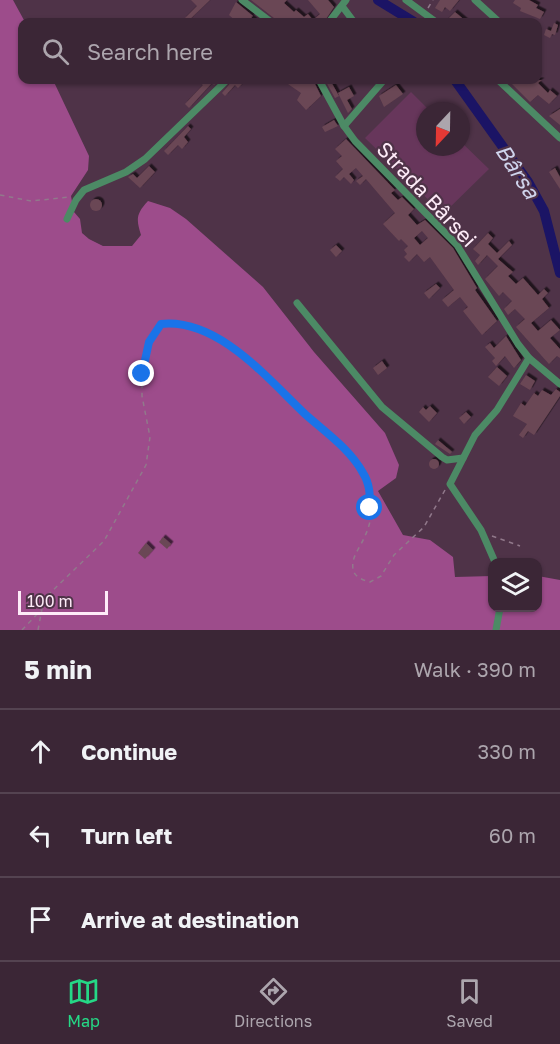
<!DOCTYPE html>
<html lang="en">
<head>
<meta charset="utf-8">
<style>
  body { margin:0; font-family:"Golos Text",sans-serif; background:#422e3e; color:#f1f3f6 }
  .controls { position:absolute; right:18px; bottom:18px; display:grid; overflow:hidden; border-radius:12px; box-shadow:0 2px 4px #0004 }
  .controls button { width:54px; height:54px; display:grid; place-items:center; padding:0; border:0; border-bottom:2px solid #544351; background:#3b2636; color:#f1f3f6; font:30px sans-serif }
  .compass { position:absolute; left:416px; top:102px; width:54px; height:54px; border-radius:50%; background:#3b2636; box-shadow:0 2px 4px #0004; rotate:202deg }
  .scale { position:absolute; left:18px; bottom:15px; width:90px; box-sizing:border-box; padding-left:6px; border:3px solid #feebf8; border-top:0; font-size:16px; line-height:21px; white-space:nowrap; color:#feebf8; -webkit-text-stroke:4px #4f3348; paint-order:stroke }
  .stop { position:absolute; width:18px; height:18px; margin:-14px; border:4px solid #1a73e8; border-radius:50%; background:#fff }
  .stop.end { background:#1a73e8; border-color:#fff; box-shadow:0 2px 6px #0008 }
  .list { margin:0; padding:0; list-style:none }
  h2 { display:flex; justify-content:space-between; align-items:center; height:78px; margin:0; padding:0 24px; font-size:26px }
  h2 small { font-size:20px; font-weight:400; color:#aca5ad }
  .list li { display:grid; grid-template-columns:39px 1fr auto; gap:18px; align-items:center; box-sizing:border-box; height:84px; padding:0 24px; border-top:2px solid #544351 }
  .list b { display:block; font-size:22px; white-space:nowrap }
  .list em { font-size:20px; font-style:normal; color:#aca5ad }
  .icon { flex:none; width:33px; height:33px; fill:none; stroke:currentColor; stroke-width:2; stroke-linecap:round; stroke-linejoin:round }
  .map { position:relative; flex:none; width:560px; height:630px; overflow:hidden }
  .search { position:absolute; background:#3b2636; box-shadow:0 2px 4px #0004; left:18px; right:18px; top:18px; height:66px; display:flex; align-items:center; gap:15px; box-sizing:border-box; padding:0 21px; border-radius:12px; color:#aca5ad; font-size:22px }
  .sheet { height:330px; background:#3b2636 }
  nav { display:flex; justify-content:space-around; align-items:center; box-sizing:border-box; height:84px; border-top:2px solid #544351; background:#3b2636; font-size:16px; color:#aca5ad }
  nav a { display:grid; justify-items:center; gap:3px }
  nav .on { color:#25d886 }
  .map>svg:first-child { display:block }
  .green { fill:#67365b }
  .forest { fill:#9d4c8b }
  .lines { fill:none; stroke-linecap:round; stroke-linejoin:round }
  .river { stroke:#1b1465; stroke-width:10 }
  .building { fill:#6b4754; fill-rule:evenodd; filter:url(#shadow) }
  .path { stroke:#91798b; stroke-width:1.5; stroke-dasharray:4.5 4.5; stroke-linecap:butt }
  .street { stroke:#4c8a65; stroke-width:7 }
  .route { stroke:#1a73e8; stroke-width:8 }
  .labels { text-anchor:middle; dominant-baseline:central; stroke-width:4.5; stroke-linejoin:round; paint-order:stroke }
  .street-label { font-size:21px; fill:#feebf8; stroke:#4f3348 }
  .water-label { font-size:22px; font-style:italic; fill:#cfd4ec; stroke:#4f3348 }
</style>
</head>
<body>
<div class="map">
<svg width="560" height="630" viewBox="0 0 560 630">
  <defs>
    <filter id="shadow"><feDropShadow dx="2.5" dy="-2.5" stdDeviation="0" flood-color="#0009"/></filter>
  </defs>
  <rect width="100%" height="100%" fill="#4f3348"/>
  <path class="green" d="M 411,92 L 430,111 L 425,111 L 425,147 L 461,147 L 461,142 L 489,169 L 443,214 L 365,138 Z"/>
  <path class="forest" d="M 0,0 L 13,0 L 25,22 L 22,22 L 22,80 L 53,80 L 89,156 L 88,170 L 71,196 L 74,212 L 80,219 L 82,233 L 89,239 L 103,246 L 132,246 L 141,235 C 136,219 136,214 148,201 L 170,208 L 186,219 L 263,287 L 314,352 L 385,433 L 399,465 L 396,478 L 378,491 L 403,535 L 430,540 L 453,557 L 455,577 L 492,576 L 492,608 L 538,608 L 538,576 L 560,580 L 560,630 L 0,630 Z"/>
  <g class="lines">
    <g class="river">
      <path d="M 378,0 L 414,22"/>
      <path d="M 455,80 L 528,182 L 544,211 L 560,273"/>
    </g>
  </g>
  <g class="building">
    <path d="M 191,0 L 210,0 L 187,22 L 184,19 L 197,6 Z"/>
    <path d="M 251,0 L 287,0 L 284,3 L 294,12 L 296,10 L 304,17 L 308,14 L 313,20 L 320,14 L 308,0 L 328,0 L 334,7 L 324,22 L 277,22 L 274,18 Z"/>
    <path d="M 440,0 L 459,0 L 450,11 L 445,7 L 442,12 L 435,8 Z"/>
    <path d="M 515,0 L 529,0 L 538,5 L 536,8 L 544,12 L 540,19 L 520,11 L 521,8 L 513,3 Z"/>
    <path d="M 236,2 L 253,16 L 251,17 L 257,22 L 237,22 L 229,15 Z"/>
    <path d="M 455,12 L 467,22 L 445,22 Z"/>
    <path d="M 554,23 L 558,25 L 555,35 L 552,34 L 550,38 L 544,35 L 546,29 L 551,31 Z"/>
    <path d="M 197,80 L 219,80 L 214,85 L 212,83 L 189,108 L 185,104 L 203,85 Z"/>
    <path d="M 233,80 L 246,80 L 238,88 L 235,85 L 225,96 L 222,93 Z"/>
    <path d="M 292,80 L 313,80 L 321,96 L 306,110 L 297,100 L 301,93 L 288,84 Z"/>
    <path d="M 325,80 L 330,80 L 339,96 L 335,98 Z"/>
    <path d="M 508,80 L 522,80 L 526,84 L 530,80 L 542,80 L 538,83 L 548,93 L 550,90 L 557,96 L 549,104 L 538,95 L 530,102 Z"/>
    <path d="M 396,85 L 403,94 L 384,107 L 379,96 Z"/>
    <path d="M 349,87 L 354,96 L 347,100 L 352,109 L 348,113 L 338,93 Z"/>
    <path d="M 560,109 L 560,125 L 549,116 Z"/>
    <path d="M 334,120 L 338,126 L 325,132 L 322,127 Z"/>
    <path d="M 188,126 L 191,129 L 184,137 L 188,142 L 182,149 L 178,145 L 168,155 L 164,151 Z"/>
    <path d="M 346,139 L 395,190 L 391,193 L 398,200 L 402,197 L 414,209 L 408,215 L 417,225 L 425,220 L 453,248 L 477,288 L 475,290 L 497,321 L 482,335 L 463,311 L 468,307 L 460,297 L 448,307 L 442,300 L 454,290 L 430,257 L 424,262 L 417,254 L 409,262 L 404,257 L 407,254 L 404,250 L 408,246 L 401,239 L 399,241 L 383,224 L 395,213 L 366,179 L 360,185 L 356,181 L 363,176 L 356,168 L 349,174 L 354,180 L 351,184 L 344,177 L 340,181 L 335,177 L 343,169 L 336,161 L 342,156 L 335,149 ZM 422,231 L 428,238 L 420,245 L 414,238 Z"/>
    <path d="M 149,166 L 155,172 L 140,188 L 128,177 L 133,174 L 137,178 Z"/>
    <path d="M 555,168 L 560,177 L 560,189 L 549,172 Z"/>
    <circle cx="96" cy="205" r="6"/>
    <path d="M 488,233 L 493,238 L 488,244 L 497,253 L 509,241 L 512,245 L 498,259 L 513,272 L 508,276 L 516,284 L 523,278 L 538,295 L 544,289 L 548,293 L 542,299 L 549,308 L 531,323 L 538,331 L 551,320 L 560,330 L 550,338 L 560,349 L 560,358 L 557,356 L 549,364 L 516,327 L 525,319 L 515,309 L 508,315 L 504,309 L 512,301 L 503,292 L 499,296 L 485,279 L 498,266 L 487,255 L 478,265 L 475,261 L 480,255 L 473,249 Z"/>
    <path d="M 336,245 L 342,251 L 336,257 L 330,250 Z"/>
    <path d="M 436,284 L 440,288 L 429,299 L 424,293 Z"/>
    <path d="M 506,336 L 521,360 L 514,368 L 505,356 L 496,366 L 492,361 L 495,358 L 485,347 L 490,343 L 494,348 Z"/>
    <path d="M 382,361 L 387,368 L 378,375 L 373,368 Z"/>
    <path d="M 497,367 L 507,376 L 499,386 L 488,377 Z"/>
    <path d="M 526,375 L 535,381 L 530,390 L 520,384 Z"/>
    <path d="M 556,389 L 560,392 L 560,396 L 534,435 L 528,431 L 523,438 L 519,435 L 527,424 L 513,416 L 521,403 L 525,406 L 534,393 L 538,396 L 542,390 L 551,395 Z"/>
    <path d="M 430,406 L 437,413 L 429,422 L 419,412 L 423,407 L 426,410 Z"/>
    <path d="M 466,412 L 471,417 L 464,424 L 459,418 Z"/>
    <path d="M 438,440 L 452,452 L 450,454 L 435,444 Z"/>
    <circle cx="434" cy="464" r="5"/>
    <path d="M 163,537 L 171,544 L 167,549 L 159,542 Z"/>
    <path d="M 146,543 L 153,550 L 145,559 L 138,553 Z"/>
  </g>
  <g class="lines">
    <g class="path">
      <path d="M 428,8 L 433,0"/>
      <path d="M 0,195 L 31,201 L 70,197"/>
      <path d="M 492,536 L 520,546"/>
      <path d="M 22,630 L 41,610"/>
      <path d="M 38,630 L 42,609 L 48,595 L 104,541 L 146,465 L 150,437 L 142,396 L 142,374 L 149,342 L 161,324 C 216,318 267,377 303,411 C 318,426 335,440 351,455 C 369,479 379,509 364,538 C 360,548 351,557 353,569 C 354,577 363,580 370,582 L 381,576 L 394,555 L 424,527 L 445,490"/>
    </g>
    <g class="street">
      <path d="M 242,0 L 271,22"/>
      <path d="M 406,0 L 436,22"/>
      <path d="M 475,0 L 497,20"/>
      <path d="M 342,6 L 354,22"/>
      <path d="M 329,22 L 346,0"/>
      <path d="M 319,80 L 344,126 L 355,141 L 457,245 L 518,344 L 529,358 L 560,384"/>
      <path d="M 498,80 L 560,138"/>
      <path d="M 344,126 L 384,80"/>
      <path d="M 67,219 L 76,200 L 84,190 L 126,172 L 145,159 L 227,80"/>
      <path d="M 297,303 L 382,407 L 442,457 L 447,460 L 463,458"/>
      <path d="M 495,562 L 481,530 L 450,484 L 475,435 L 497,410 L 529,358"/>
      <path d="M 496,630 L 500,608"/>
    </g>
  </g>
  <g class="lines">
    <path class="route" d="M 142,374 L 149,342 L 161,324 C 218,318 268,379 305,414 C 325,432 350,449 363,473 C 370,484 370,495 370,508"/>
  </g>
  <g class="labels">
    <g class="street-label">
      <text transform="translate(427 194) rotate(47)">Strada Bârsei</text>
    </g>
    <g class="water-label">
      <text transform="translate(518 171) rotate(57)">Bârsa</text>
    </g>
  </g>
</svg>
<div class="controls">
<button><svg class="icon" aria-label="layers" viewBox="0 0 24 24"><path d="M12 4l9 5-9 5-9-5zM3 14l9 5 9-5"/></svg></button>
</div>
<svg class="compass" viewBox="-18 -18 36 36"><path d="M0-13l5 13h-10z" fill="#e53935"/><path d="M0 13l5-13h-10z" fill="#aca5ad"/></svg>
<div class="scale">100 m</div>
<div class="stop" style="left:370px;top:508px"></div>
<div class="stop end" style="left:142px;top:374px"></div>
<div class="search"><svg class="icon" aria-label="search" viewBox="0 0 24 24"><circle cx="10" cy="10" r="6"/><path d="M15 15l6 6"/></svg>Search here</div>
</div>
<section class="sheet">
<h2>5 min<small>Walk · 390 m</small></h2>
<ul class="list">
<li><svg class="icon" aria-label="ahead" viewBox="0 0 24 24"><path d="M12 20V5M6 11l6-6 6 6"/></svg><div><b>Continue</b></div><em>330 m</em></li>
<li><svg class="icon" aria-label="left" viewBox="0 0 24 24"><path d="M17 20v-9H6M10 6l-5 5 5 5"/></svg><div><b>Turn left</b></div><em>60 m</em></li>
<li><svg class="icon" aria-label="arrive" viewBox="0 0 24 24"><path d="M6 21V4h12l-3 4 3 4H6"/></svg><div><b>Arrive at destination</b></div></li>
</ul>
</section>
<nav>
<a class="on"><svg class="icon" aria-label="map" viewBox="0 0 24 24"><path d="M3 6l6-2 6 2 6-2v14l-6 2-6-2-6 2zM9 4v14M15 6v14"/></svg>Map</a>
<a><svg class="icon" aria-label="directions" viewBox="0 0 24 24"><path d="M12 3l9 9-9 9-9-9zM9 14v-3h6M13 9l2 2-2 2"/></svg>Directions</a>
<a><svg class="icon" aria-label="saved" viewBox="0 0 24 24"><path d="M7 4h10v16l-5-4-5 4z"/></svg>Saved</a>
</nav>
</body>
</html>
